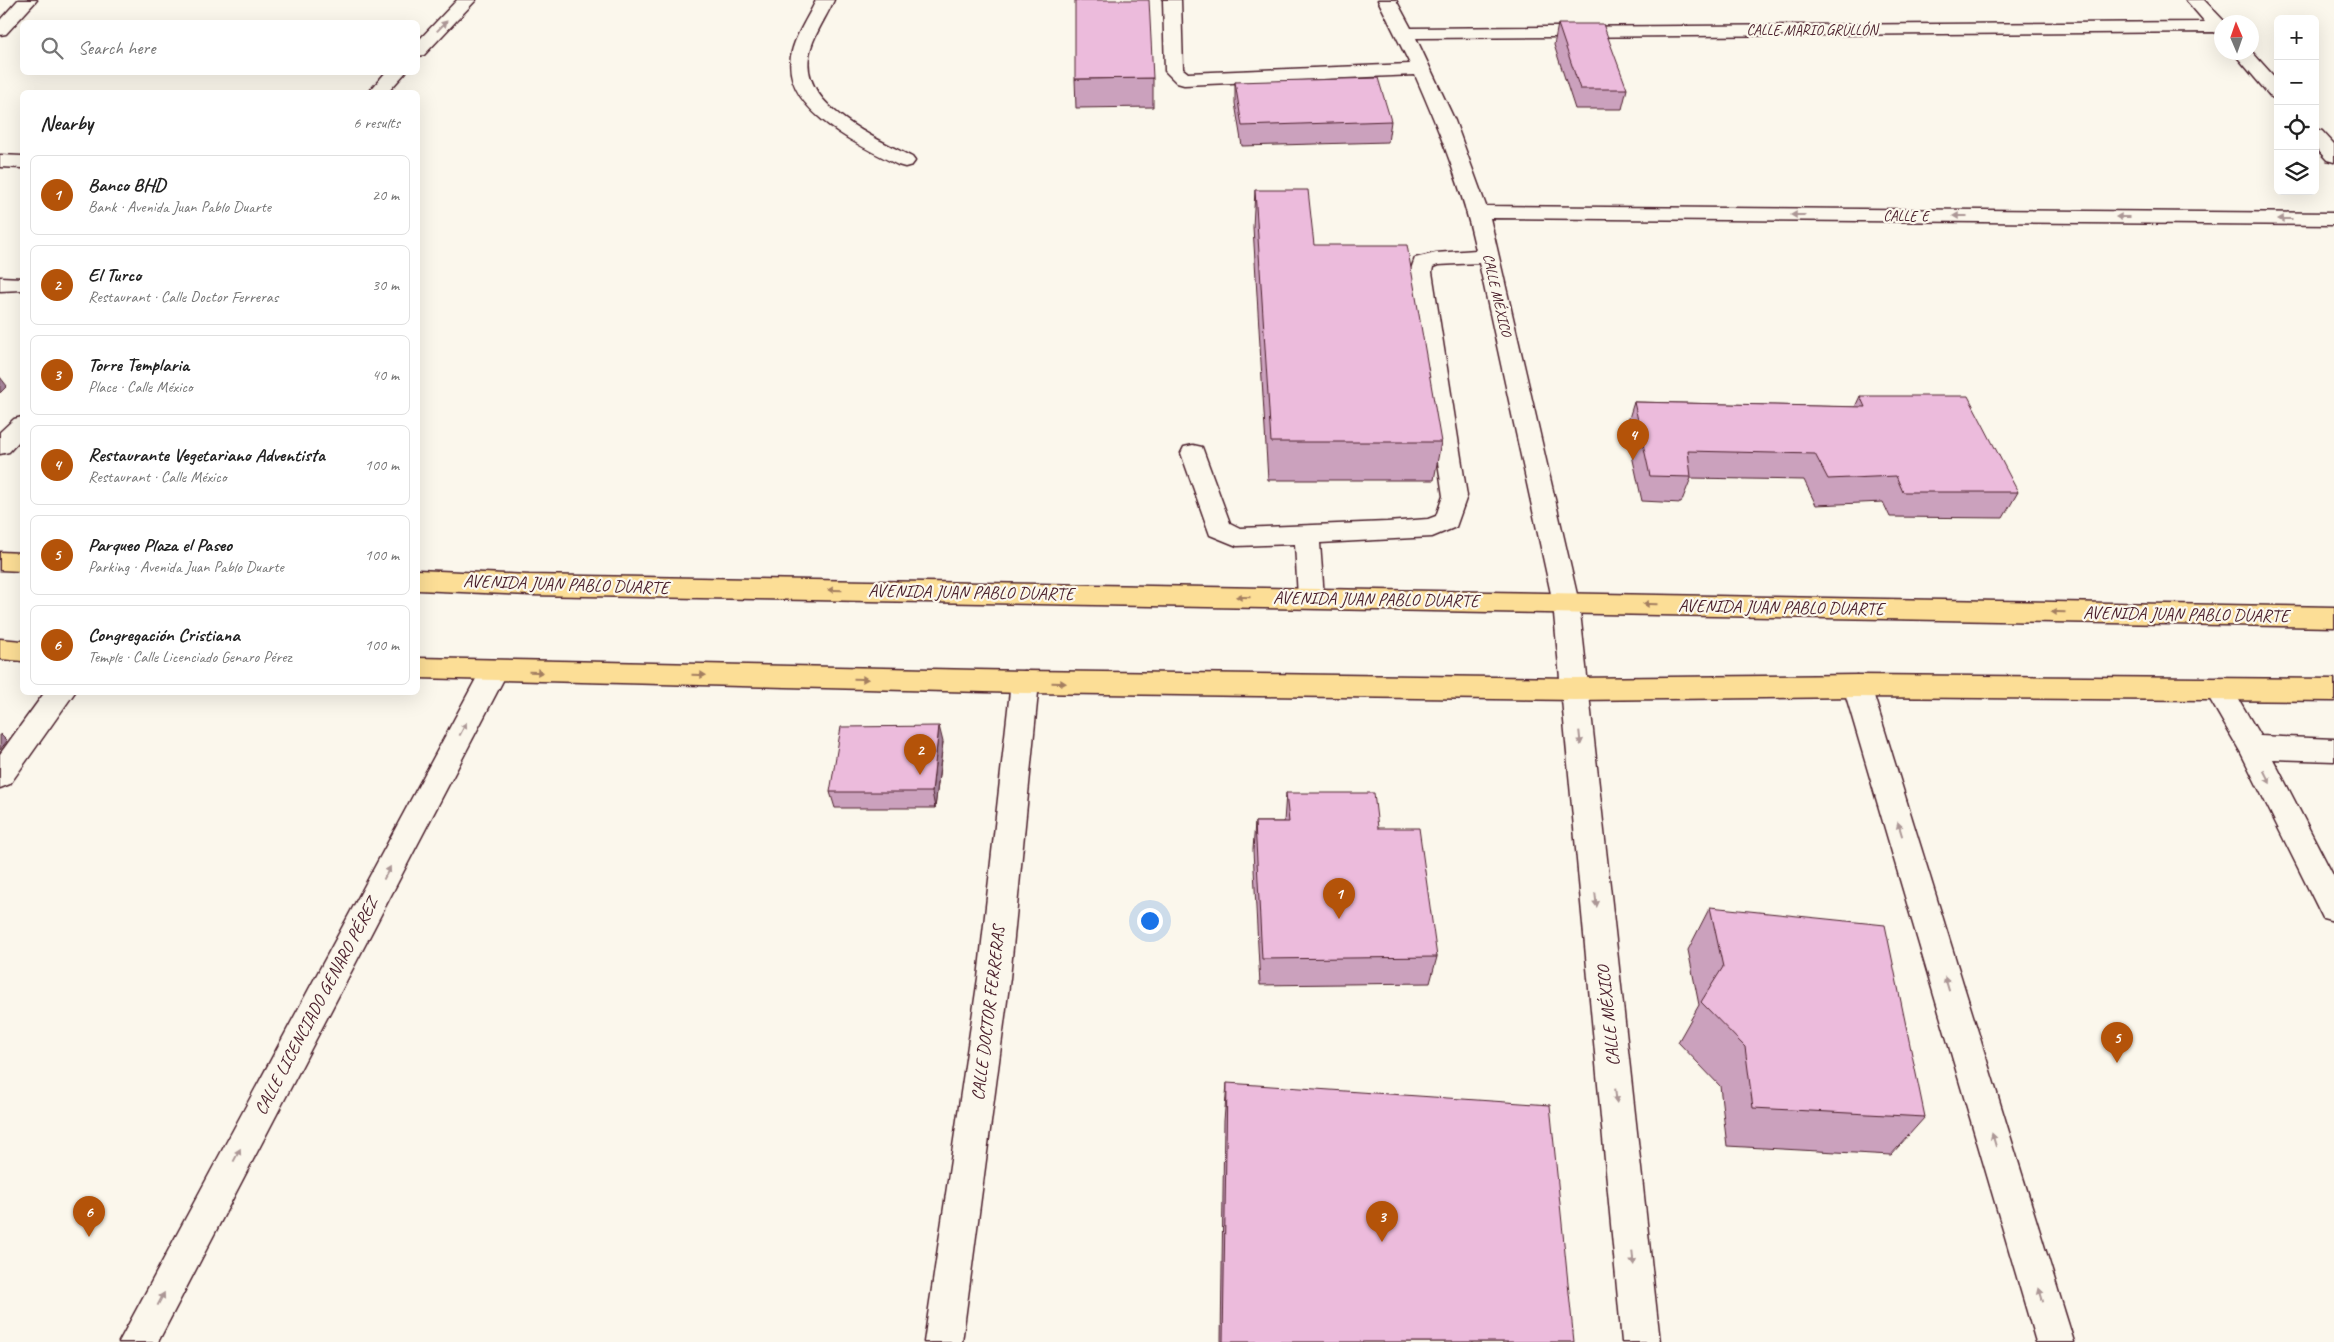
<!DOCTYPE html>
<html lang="en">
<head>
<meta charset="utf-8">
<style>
  body { margin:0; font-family:Caveat,sans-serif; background:#f6f6f6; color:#222 }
  .controls { position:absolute; right:15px; top:15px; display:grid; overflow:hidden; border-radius:8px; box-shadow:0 5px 20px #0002 }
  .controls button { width:45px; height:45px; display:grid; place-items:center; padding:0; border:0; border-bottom:1px solid #e0e0e0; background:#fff; color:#222; font:25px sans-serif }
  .compass { position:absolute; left:2214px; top:15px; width:45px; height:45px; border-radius:50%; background:#fff; box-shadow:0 5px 20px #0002; rotate:358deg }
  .you { position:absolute; left:1149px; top:920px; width:18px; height:18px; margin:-12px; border:4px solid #fff; border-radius:50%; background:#1a73e8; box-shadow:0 0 0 8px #1a73e833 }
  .badge { display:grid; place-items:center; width:32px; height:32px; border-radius:50%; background:#b45309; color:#fff; font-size:16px; font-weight:700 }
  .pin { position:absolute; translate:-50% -41px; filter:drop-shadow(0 1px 2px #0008) }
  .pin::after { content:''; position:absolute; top:26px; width:18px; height:15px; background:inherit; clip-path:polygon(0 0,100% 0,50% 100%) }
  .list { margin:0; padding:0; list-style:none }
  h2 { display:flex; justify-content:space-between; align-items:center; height:65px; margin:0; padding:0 20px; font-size:21px }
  h2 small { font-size:16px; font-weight:400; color:#767676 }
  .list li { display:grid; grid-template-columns:32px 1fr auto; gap:15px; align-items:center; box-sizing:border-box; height:80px; margin:0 10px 10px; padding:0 10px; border:1px solid #e0e0e0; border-radius:8px }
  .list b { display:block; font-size:19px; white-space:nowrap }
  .list p { margin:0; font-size:16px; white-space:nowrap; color:#767676 }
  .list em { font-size:16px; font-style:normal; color:#767676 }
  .icon { flex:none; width:28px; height:28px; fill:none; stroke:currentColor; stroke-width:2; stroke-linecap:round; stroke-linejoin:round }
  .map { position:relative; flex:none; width:2334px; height:1342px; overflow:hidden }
  .search { position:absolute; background:#fff; box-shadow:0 5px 20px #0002; left:20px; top:20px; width:400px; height:55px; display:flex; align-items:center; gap:12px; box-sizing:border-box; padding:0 18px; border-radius:8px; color:#767676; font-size:19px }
  .panel { position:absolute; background:#fff; box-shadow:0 5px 20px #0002; left:20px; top:90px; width:400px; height:605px; border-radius:8px }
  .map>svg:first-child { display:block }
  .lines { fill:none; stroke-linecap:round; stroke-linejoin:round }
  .minor-casing { stroke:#4a1f2b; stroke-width:3 }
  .major-casing { stroke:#4a1f2b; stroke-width:3 }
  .minor { fill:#fbf7ec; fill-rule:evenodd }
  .major { fill:#fcde96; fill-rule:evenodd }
  .wall { fill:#cba1bd; stroke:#4a1f2b }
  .shaded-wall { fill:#a5839a; stroke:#4a1f2b }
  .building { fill:#ecbbdc; stroke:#4a1f2b }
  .oneway { fill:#ab9695 }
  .oneway2 { fill:#a37e60 }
  .labels { text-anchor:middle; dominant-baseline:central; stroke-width:4.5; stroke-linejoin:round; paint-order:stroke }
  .far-street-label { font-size:15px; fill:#4a1f2b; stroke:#fbf7ec }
  .street-label { font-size:18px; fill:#4a1f2b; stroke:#fbf7ec }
</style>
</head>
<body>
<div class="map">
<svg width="2334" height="1342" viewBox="0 0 2334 1342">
  <rect width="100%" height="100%" fill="#fbf7ec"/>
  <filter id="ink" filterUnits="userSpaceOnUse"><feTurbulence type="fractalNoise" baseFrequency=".02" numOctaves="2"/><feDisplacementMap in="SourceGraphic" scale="10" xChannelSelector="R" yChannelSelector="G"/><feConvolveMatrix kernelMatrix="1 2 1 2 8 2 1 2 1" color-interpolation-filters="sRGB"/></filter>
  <g filter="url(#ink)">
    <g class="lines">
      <defs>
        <g id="minor">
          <path d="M 18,0 L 37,0 L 6,34 L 0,35 L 0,20 Z"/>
          <path d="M 457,0 L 476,0 L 424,55 L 418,56 L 418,41 Z"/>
          <path d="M 816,0 L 834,0 C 826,18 812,37 809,56 C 801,107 876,138 912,157 L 915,161 L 912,165 L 905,167 L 898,165 C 859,145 782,110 791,56 C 794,37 808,18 816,0 Z"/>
          <path d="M 1163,0 L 1181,0 L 1183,69 L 1188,73 L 1410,64 L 1378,0 L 1396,0 L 1411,28 L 2205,22 L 2186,0 L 2204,0 L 2225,22 L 2222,22 L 2222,35 L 2214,32 L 1416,38 L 1455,121 L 1486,206 L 2334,213 L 2334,225 L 1490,218 L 1579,603 L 1660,1342 L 1622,1342 L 1553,603 L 1479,263 L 1438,265 L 1433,267 L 1432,272 L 1467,496 L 1456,527 L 1432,537 L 1320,543 L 1324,598 L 1320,605 L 1311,608 L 1302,605 L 1298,598 L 1295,544 L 1237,546 L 1210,535 L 1181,453 L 1184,447 L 1193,445 L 1202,447 L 1230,523 L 1240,528 L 1387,522 L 1428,519 L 1436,516 L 1443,496 L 1410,272 L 1415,258 L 1436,253 L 1476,250 C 1463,190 1440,132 1415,75 L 1184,85 L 1177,83 L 1165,71 Z"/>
          <path d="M 2233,52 L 2252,52 L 2278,81 L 2278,99 L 2271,97 Z"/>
          <path d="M 386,72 L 406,72 L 388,92 L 369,92 Z"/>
          <path d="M 2315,129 L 2322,131 L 2334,144 L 2334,162 L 2327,160 L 2315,147 Z"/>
          <path d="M 0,155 L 22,156 L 22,168 L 0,167 Z"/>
          <path d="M 0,277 L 22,278 L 22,290 L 0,291 Z"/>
          <path d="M 22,417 L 22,438 L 9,452 L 0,454 L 0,432 L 14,419 Z"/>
          <path d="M 494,660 L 504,664 L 508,671 L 158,1342 L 119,1342 L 484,664 Z"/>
          <path d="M 1025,671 L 1035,674 L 1039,682 L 1010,978 L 962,1342 L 924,1342 L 978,978 L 1011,682 L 1015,674 Z"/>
          <path d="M 1857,675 L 1867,678 L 1871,686 L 2074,1342 L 2036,1342 L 1843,686 L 1847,678 Z"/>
          <path d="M 2218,678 L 2228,681 L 2260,736 L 2334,739 L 2334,761 L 2273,759 L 2334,877 L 2334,921 L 2323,918 L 2241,753 L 2204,689 L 2208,681 Z"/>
          <path d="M 45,692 L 75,692 L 10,784 L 0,788 L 0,754 Z"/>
        </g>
        <g id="major">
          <path d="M 0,552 L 22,553 L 22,571 L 0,570 Z"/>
          <path d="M 418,570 L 529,575 L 2334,607 L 2334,627 L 529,595 L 418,590 Z"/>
          <path d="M 0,639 L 22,641 L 22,661 L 0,659 Z"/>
          <path d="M 418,658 L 1025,671 L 1575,678 L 1857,675 L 2334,679 L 2334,701 L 1857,697 L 1575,700 L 1025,693 L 418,678 Z"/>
        </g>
      </defs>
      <use href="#minor" class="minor-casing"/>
      <use href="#major" class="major-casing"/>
      <use href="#minor" class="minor"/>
      <use href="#major" class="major"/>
    </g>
    <g class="wall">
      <path d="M 1558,24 L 1627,89 L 1622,109 L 1575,109 L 1554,45 Z"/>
      <path d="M 1153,78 L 1153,107 L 1076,108 L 1075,79 Z"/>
      <path d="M 1235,82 L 1391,121 L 1388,142 L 1242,146 L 1235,103 Z"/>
      <path d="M 1255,190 L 1314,245 L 1441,442 L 1434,480 L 1268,480 L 1253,227 Z"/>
      <path d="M 1860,396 L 2018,492 L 2003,518 L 1890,517 L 1883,502 L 1816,505 L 1804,480 L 1691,478 L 1681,503 L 1642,501 L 1626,428 L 1634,402 L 1855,407 Z"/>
      <path d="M 943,742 L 935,808 L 835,808 L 830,792 Z"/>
      <path d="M 1286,793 L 1378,828 L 1437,957 L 1430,983 L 1260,985 L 1253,850 L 1255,822 L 1284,822 Z"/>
      <path d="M 1710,907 L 1925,1117 L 1891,1155 L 1727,1146 L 1720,1086 L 1678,1042 L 1699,1005 L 1688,950 Z"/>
      <path d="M 1227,1083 L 1574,1342 L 1221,1342 L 1224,1121 Z"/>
    </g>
    <g class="shaded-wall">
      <path d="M 0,377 L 7,386 L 0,393 Z"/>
      <path d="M 939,726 L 943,742 L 935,808 L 932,792 Z"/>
      <path d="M 0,734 L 7,741 L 0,750 Z"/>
    </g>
    <g class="building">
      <path d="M 1075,0 L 1149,0 L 1153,78 L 1075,79 Z"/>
      <path d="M 1558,24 L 1603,24 L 1627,89 L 1580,89 Z"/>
      <path d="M 1378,78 L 1391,121 L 1242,126 L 1235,82 Z"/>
      <path d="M 1255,190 L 1308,190 L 1314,245 L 1407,245 L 1441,442 L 1271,442 Z"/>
      <path d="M 1860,396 L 1968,396 L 2018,492 L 1903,492 L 1896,476 L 1828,479 L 1815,454 L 1688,451 L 1691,477 L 1650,476 L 1634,402 L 1865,407 Z"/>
      <path d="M 939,726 L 932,792 L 830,792 L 841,727 Z"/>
      <path d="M 1286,793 L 1374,793 L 1378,828 L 1419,828 L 1437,957 L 1262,959 L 1255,822 L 1289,822 Z"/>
      <path d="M 1710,907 L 1885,925 L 1925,1117 L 1753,1108 L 1745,1047 L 1701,1002 L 1723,967 Z"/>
      <path d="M 1227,1083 L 1550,1105 L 1574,1342 L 1223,1342 Z"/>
    </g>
    <defs><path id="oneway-solid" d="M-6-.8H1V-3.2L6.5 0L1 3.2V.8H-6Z" transform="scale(1.25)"/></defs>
    <g class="oneway">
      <use href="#oneway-solid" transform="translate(442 26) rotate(-46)"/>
      <use href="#oneway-solid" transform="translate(1798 215) rotate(-180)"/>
      <use href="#oneway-solid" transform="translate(1960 216) rotate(-180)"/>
      <use href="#oneway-solid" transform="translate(2123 217) rotate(-180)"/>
      <use href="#oneway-solid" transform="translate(2285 219) rotate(-180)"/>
      <use href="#oneway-solid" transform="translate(463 729) rotate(-62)"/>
      <use href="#oneway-solid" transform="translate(1580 738) rotate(84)"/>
      <use href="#oneway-solid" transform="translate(2267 777) rotate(63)"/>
      <use href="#oneway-solid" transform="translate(1900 829) rotate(-107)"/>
      <use href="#oneway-solid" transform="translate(387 873) rotate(-62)"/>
      <use href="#oneway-solid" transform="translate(1596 900) rotate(84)"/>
      <use href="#oneway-solid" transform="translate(1947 984) rotate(-107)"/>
      <use href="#oneway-solid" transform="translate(1616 1096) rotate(84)"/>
      <use href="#oneway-solid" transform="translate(1994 1140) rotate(-107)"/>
      <use href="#oneway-solid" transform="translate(237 1155) rotate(-62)"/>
      <use href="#oneway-solid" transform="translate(1633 1258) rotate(84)"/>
      <use href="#oneway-solid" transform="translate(2041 1295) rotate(-107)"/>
      <use href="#oneway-solid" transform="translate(161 1299) rotate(-62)"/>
    </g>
    <g class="oneway2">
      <use href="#oneway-solid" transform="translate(835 590) rotate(-179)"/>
      <use href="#oneway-solid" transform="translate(1243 597) rotate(-179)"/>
      <use href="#oneway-solid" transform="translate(1650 604) rotate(-179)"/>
      <use href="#oneway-solid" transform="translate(2058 612) rotate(-179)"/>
      <use href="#oneway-solid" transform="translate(536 672) rotate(1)"/>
      <use href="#oneway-solid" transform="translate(699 675) rotate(1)"/>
      <use href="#oneway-solid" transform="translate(861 679) rotate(1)"/>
      <use href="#oneway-solid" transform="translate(1059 683) rotate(1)"/>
    </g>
  </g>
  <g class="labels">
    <g class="far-street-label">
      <text x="1812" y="30">CALLE MARIO GRULLÓN</text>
      <text x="1906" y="216">CALLE E</text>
      <text transform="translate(1497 295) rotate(77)">CALLE MÉXICO</text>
    </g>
    <g class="street-label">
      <text transform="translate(566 584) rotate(2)">AVENIDA JUAN PABLO DUARTE</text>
      <text transform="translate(971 592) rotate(1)">AVENIDA JUAN PABLO DUARTE</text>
      <text transform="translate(1376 599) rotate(1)">AVENIDA JUAN PABLO DUARTE</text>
      <text transform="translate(1781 607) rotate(1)">AVENIDA JUAN PABLO DUARTE</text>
      <text transform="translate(2186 614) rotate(1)">AVENIDA JUAN PABLO DUARTE</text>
      <text transform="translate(316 1006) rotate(-62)">CALLE LICENCIADO GENARO PÉREZ</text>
      <text transform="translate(988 1013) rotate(-83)">CALLE DOCTOR FERRERAS</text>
      <text transform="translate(1608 1016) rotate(-96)">CALLE MÉXICO</text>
    </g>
  </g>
</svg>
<div class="controls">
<button>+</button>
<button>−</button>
<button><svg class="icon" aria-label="locate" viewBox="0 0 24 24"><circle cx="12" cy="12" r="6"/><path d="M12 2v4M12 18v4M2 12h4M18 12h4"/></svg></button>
<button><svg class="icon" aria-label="layers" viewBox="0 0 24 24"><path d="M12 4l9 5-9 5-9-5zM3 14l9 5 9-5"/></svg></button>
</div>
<svg class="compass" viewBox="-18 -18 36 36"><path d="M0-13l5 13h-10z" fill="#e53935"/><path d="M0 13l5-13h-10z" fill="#767676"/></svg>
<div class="you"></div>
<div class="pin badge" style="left:1339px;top:919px">1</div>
<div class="pin badge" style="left:920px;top:775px">2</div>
<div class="pin badge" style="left:1382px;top:1242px">3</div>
<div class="pin badge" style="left:1633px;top:460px">4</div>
<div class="pin badge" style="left:2117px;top:1063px">5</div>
<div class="pin badge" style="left:89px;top:1237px">6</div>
<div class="search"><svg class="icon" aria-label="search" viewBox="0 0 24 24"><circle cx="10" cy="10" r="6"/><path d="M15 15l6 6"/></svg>Search here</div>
<section class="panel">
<h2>Nearby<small>6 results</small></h2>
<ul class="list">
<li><span class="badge">1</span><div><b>Banco BHD</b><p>Bank · Avenida Juan Pablo Duarte</p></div><em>20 m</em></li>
<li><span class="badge">2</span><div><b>El Turco</b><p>Restaurant · Calle Doctor Ferreras</p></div><em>30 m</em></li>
<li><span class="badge">3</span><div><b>Torre Templaria</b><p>Place · Calle México</p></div><em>40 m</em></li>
<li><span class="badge">4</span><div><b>Restaurante Vegetariano Adventista</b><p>Restaurant · Calle México</p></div><em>100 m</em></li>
<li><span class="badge">5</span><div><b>Parqueo Plaza el Paseo</b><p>Parking · Avenida Juan Pablo Duarte</p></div><em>100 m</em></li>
<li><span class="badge">6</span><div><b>Congregación Cristiana</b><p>Temple · Calle Licenciado Genaro Pérez</p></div><em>100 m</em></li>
</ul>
</section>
</div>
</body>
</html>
